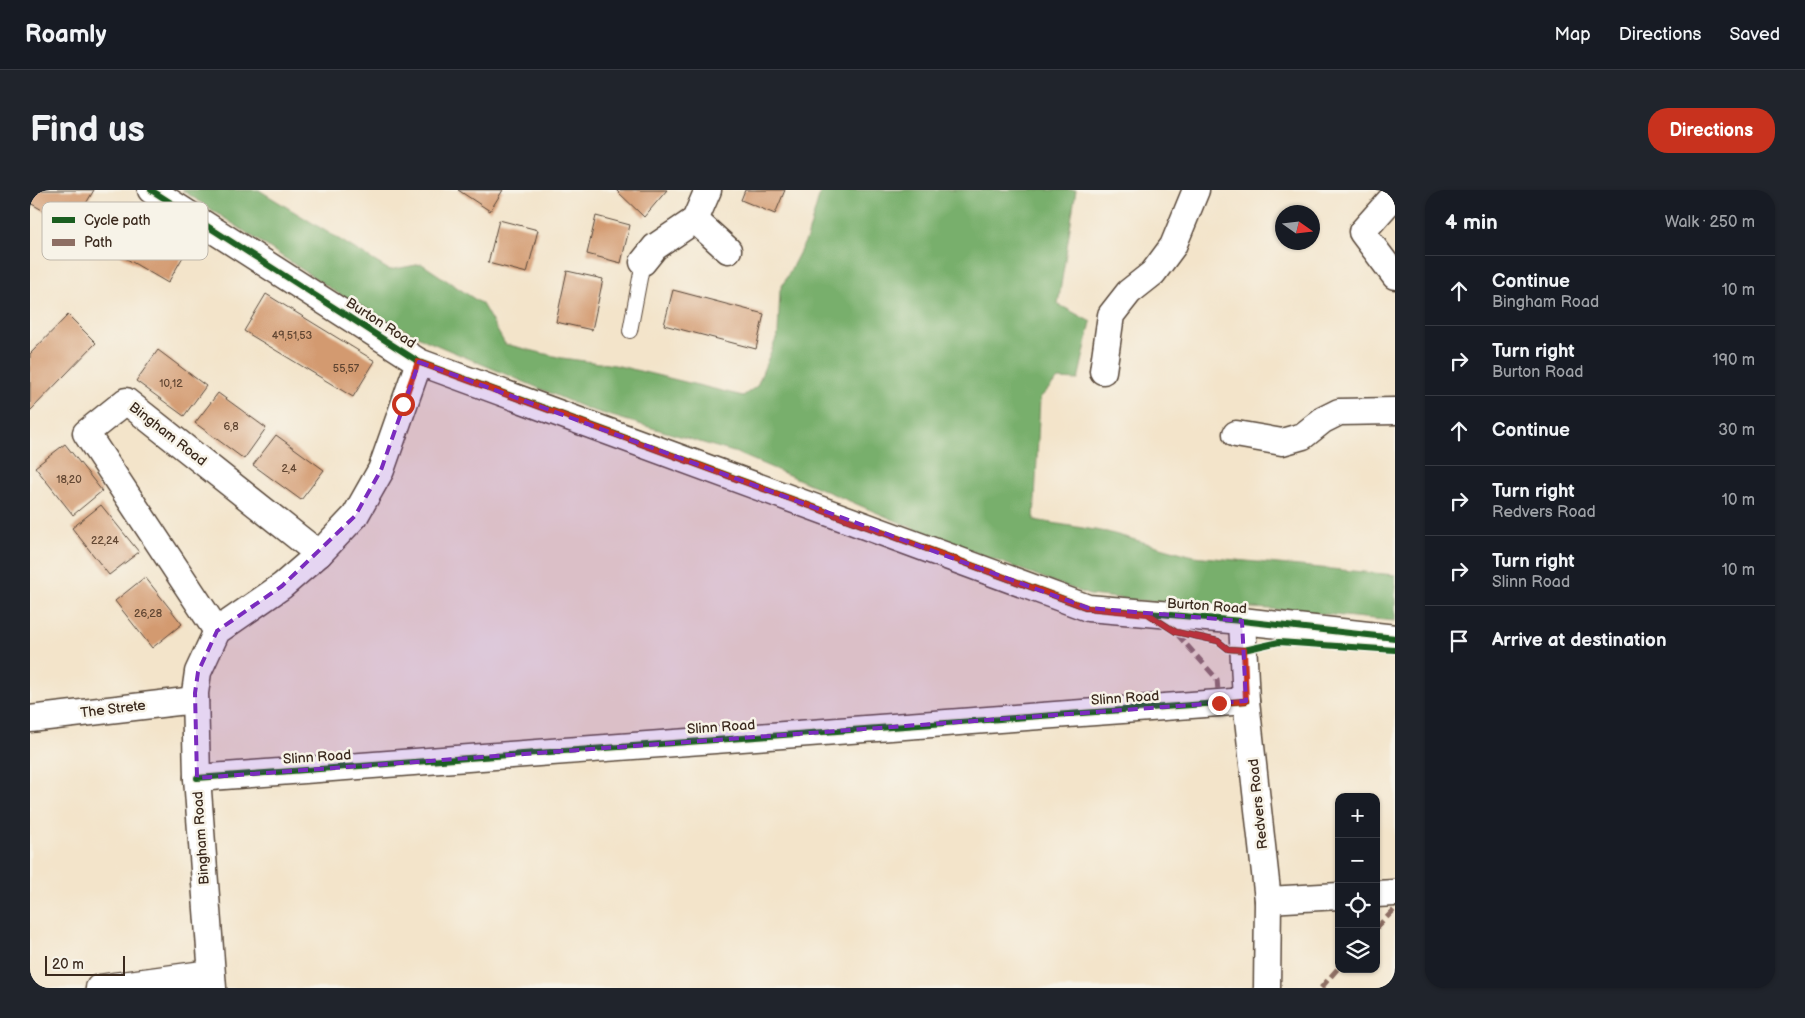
<!DOCTYPE html>
<html lang="en">
<head>
<meta charset="utf-8">
<style>
  body { margin:0; font-family:"Balsamiq Sans",sans-serif; background:#20242c; color:#f1f3f6 }
  .controls { position:absolute; right:15px; bottom:15px; display:grid; overflow:hidden; border-radius:10px; box-shadow:0 1px 4px #0004 }
  .controls button { width:45px; height:45px; display:grid; place-items:center; padding:0; border:0; border-bottom:1px solid #363941; background:#171b24; color:#f1f3f6; font:25px sans-serif }
  .compass { position:absolute; left:1245px; top:15px; width:45px; height:45px; border-radius:50%; background:#171b24; box-shadow:0 1px 4px #0004; rotate:104deg }
  .scale { position:absolute; left:15px; bottom:12px; width:80px; box-sizing:border-box; padding-left:5px; border:2px solid #3b2a1e; border-top:0; font-size:14px; line-height:18px; white-space:nowrap; color:#3b2a1e; -webkit-text-stroke:4px #f7f3e8; paint-order:stroke }
  .stop { position:absolute; width:15px; height:15px; margin:-11px; border:4px solid #c8321e; border-radius:50%; background:#fff }
  .stop.end { background:#c8321e; border-color:#fff; box-shadow:0 1px 5px #0008 }
  .list { margin:0; padding:0; list-style:none }
  h2 { display:flex; justify-content:space-between; align-items:center; height:65px; margin:0; padding:0 20px; font-size:21px }
  h2 small { font-size:16px; font-weight:400; color:#9ea1a6 }
  .list li { display:grid; grid-template-columns:32px 1fr auto; gap:15px; align-items:center; box-sizing:border-box; height:70px; padding:0 20px; border-top:1px solid #363941 }
  .list b { display:block; font-size:19px; white-space:nowrap }
  .list p { margin:0; font-size:16px; white-space:nowrap; color:#9ea1a6 }
  .list em { font-size:16px; font-style:normal; color:#9ea1a6 }
  .icon { flex:none; width:28px; height:28px; fill:none; stroke:currentColor; stroke-width:2; stroke-linecap:round; stroke-linejoin:round }
  .map { position:relative; flex:none; width:1365px; height:798px; overflow:hidden; border-radius:20px }
  header { display:flex; align-items:center; gap:30px; box-sizing:border-box; height:70px; padding:0 25px; background:#171b24; border-bottom:1px solid #363941 }
  header strong { font-size:24px }
  nav { display:flex; gap:28px; margin-inline-start:auto; font-size:18px }
  .intro { display:flex; align-items:center; justify-content:space-between; box-sizing:border-box; height:120px; padding:0 30px }
  h1 { margin:0; font-size:35px }
  .button { padding:12px 22px; border-radius:20px; background:#c8321e; color:#fff; font-size:18px; font-weight:700 }
  main { display:flex; gap:30px; padding:0 30px }
  aside { flex:1; background:#171b24; border-radius:20px; box-shadow:0 1px 4px #0004 }
  .map>svg:first-child { display:block }
  .forest { fill:#78af6c; stroke:#5a6c45 }
  .building { fill:#d39a70 }
  .lines { fill:none; stroke-linecap:round; stroke-linejoin:round }
  .service-casing { stroke:#574638; stroke-width:16 }
  .minor-casing { stroke:#574638; stroke-width:29 }
  .service { stroke:#fff; stroke-width:14 }
  .minor { stroke:#fff; stroke-width:26 }
  .quiet { stroke:#8d6e63; stroke-width:5; stroke-dasharray:10 5; stroke-linecap:butt }
  .cycleway-casing { stroke:#f7f3e8; stroke-width:9 }
  .cycleway { stroke:#1b5e20; stroke-width:6 }
  .route { stroke:#c8321e; stroke-width:6 }
  .marked { fill:#7b2cbf; fill-opacity:0.2; stroke:#7b2cbf; stroke-width:4; stroke-dasharray:10 6; stroke-linejoin:round }
  .labels { text-anchor:middle; dominant-baseline:central; stroke-width:5; stroke-linejoin:round; paint-order:stroke }
  .number-label { font-size:11px; fill:#614632 }
  .street-label { font-size:14px; fill:#3b2a1e; stroke:#f7f3e8 }
  .key { fill:#f7f3e8; stroke:#bfb7ab; stroke-width:1 }
  .key-label { font-size:14px; fill:#3b2a1e }
</style>
</head>
<body>
<header>
<strong>Roamly</strong>
<nav><a>Map</a><a>Directions</a><a>Saved</a></nav>
</header>
<div class="intro"><h1>Find us</h1><a class="button">Directions</a></div>
<main>
<div class="map">
<svg width="1365" height="798" viewBox="0 0 1365 798">
  <rect width="100%" height="100%" fill="#f7f3e8"/>
  <filter id="ink" filterUnits="userSpaceOnUse"><feTurbulence type="fractalNoise" baseFrequency=".02" numOctaves="2"/><feDisplacementMap in="SourceGraphic" scale="10" xChannelSelector="R" yChannelSelector="G"/><feConvolveMatrix kernelMatrix="1 2 1 2 8 2 1 2 1" color-interpolation-filters="sRGB"/></filter>
  <filter id="wash" filterUnits="userSpaceOnUse"><feTurbulence type="fractalNoise" baseFrequency=".0096" numOctaves="4" result="noise"/><feDisplacementMap in="SourceGraphic" scale="20" xChannelSelector="R" yChannelSelector="G"/><feGaussianBlur stdDeviation="1.12" result="paint"/><feColorMatrix in="noise" values="0 0 0 0 0 0 0 0 0 0 0 0 0 0 0 0 0 1.4 0 .05"/><feComposite in="paint" operator="in"/></filter>
  <g filter="url(#wash)">
    <rect width="100%" height="100%" fill="#f3e4ca"/>
    <path class="forest" d="M 152,0 L 229,0 L 359,80 L 392,74 L 452,114 L 475,154 L 532,168 L 585,175 L 713,206 L 727,196 L 748,144 L 750,100 L 777,48 L 791,0 L 1046,0 L 1028,114 L 1061,132 L 1048,190 L 1028,189 L 1010,208 L 1004,330 L 1077,342 L 1163,366 L 1365,385 L 1365,431 L 1242,419 L 1155,415 L 1059,405 L 904,347 L 707,263 L 558,219 L 395,150 L 309,104 Z"/>
    <g id="blocks">
      <g class="building">
        <path d="M 0,0 L 64,0 L 42,37 L 0,13 Z"/>
        <path d="M 428,0 L 473,0 L 460,21 Z"/>
        <path d="M 586,0 L 637,0 L 614,27 Z"/>
        <path d="M 715,0 L 755,0 L 745,24 L 711,10 Z"/>
        <path d="M 86,17 L 158,58 L 138,93 L 66,51 Z"/>
        <path d="M 566,26 L 600,35 L 591,73 L 557,64 Z"/>
        <path d="M 469,30 L 508,40 L 497,83 L 458,73 Z"/>
        <path d="M 537,81 L 573,89 L 562,140 L 526,132 Z"/>
        <path d="M 643,100 L 734,124 L 726,159 L 634,135 Z"/>
        <path d="M 236,104 L 345,171 L 323,207 L 214,141 Z"/>
        <path d="M 38,125 L 66,153 L 0,221 L 0,164 Z"/>
        <path d="M 128,160 L 176,196 L 154,226 L 106,191 Z"/>
        <path d="M 188,203 L 236,238 L 214,269 L 165,233 Z"/>
        <path d="M 246,245 L 294,280 L 271,310 L 223,275 Z"/>
        <path d="M 35,254 L 72,301 L 43,325 L 5,277 Z"/>
        <path d="M 71,315 L 109,362 L 79,385 L 42,338 Z"/>
        <path d="M 115,387 L 152,434 L 122,458 L 85,411 Z"/>
      </g>
    </g>
  </g>
  <g filter="url(#ink)">
    <use href="#blocks" fill-opacity="0" stroke="#574638" stroke-width="1"/>
    <g class="lines">
      <defs>
        <path id="service" d="M 600,141 L 613,72"/>
        <g id="minor">
          <path d="M 121,0 L 389,172 L 1058,418 L 1212,431 L 1365,448"/>
          <path d="M 1365,5 L 1332,42 L 1365,86"/>
          <path d="M 665,30 L 698,60"/>
          <path d="M 613,72 L 625,57 L 665,30 L 678,0"/>
          <path d="M 1073,181 L 1081,125 L 1099,102 L 1123,83 L 1143,56 L 1166,0"/>
          <path d="M 1206,244 L 1252,252 L 1273,246 L 1293,230 L 1309,222 L 1365,221"/>
          <path d="M 1212,431 L 1216,511 L 1238,710 L 1237,798"/>
          <path d="M 187,441 L 56,243 L 96,211 L 289,364"/>
          <path d="M 0,529 L 165,510"/>
          <path d="M 167,588 L 1216,511"/>
          <path d="M 1346,704 L 1365,703"/>
          <path d="M 1238,710 L 1309,706"/>
          <path d="M 69,798 L 181,783"/>
          <path d="M 183,798 L 167,588 L 165,503 L 168,482 L 187,441 L 252,396 L 289,364 L 325,326 L 351,280 L 389,172"/>
        </g>
      </defs>
      <use href="#service" class="service-casing"/>
      <use href="#minor" class="minor-casing"/>
      <use href="#service" class="service"/>
      <use href="#minor" class="minor"/>
      <g class="quiet">
        <path d="M 1147,444 L 1187,489 L 1189,513"/>
        <path d="M 1346,738 L 1365,719"/>
        <path d="M 1291,798 L 1309,777"/>
      </g>
      <defs>
        <g id="cycleway">
          <path d="M 121,0 L 389,172 L 1058,418 L 1212,431 L 1365,448"/>
          <path d="M 1120,425 L 1146,442 L 1188,451 L 1198,459 L 1214,460 L 1249,452 L 1365,460"/>
          <path d="M 167,588 L 1216,511"/>
        </g>
      </defs>
      <use href="#cycleway" class="cycleway-casing"/>
      <use href="#cycleway" class="cycleway"/>
    </g>
  </g>
  <g class="lines" filter="url(#ink)">
    <path class="route" d="M 373,214 L 388,172 L 1058,418 L 1118,424 L 1146,442 L 1188,451 L 1198,459 L 1214,460 L 1216,511 L 1189,513"/>
  </g>
  <path class="marked" d="M 389,172 L 1058,418 L 1212,431 L 1216,511 L 167,588 L 165,503 L 168,482 L 187,441 L 252,396 L 325,326 L 351,280 Z"/>
  <g class="labels">
    <g class="number-label">
      <text x="262" y="145">49,51,53</text>
      <text x="316" y="178">55,57</text>
      <text x="141" y="193">10,12</text>
      <text x="201" y="236">6,8</text>
      <text x="259" y="278">2,4</text>
      <text x="39" y="289">18,20</text>
      <text x="75" y="350">22,24</text>
      <text x="118" y="423">26,28</text>
    </g>
    <g class="street-label">
      <text transform="translate(351 133) rotate(33)">Burton Road</text>
      <text transform="translate(138 244) rotate(38)">Bingham Road</text>
      <text transform="translate(1177 416) rotate(4)">Burton Road</text>
      <text transform="translate(1095 508) rotate(-4)">Slinn Road</text>
      <text transform="translate(83 519) rotate(-7)">The Strete</text>
      <text transform="translate(691 537) rotate(-4)">Slinn Road</text>
      <text transform="translate(287 567) rotate(-4)">Slinn Road</text>
      <text transform="translate(1228 614) rotate(-96)">Redvers Road</text>
      <text transform="translate(171 648) rotate(-94)">Bingham Road</text>
    </g>
  </g>
  <rect x="12" y="12" width="166" height="58" rx="8" class="key"/>
  <rect x="22" y="27" width="23" height="6" fill="#1b5e20"/>
  <rect x="22" y="49" width="23" height="7" fill="#8d6e63"/>
  <g class="key-label">
    <text x="54" y="35">Cycle path</text>
    <text x="54" y="57">Path</text>
  </g>
</svg>
<div class="controls">
<button>+</button>
<button>−</button>
<button><svg class="icon" aria-label="locate" viewBox="0 0 24 24"><circle cx="12" cy="12" r="6"/><path d="M12 2v4M12 18v4M2 12h4M18 12h4"/></svg></button>
<button><svg class="icon" aria-label="layers" viewBox="0 0 24 24"><path d="M12 4l9 5-9 5-9-5zM3 14l9 5 9-5"/></svg></button>
</div>
<svg class="compass" viewBox="-18 -18 36 36"><path d="M0-13l5 13h-10z" fill="#e53935"/><path d="M0 13l5-13h-10z" fill="#9ea1a6"/></svg>
<div class="scale">20 m</div>
<div class="stop" style="left:373px;top:214px"></div>
<div class="stop end" style="left:1189px;top:513px"></div>
</div>
<aside>
<h2>4 min<small>Walk · 250 m</small></h2>
<ul class="list">
<li><svg class="icon" aria-label="ahead" viewBox="0 0 24 24"><path d="M12 20V5M6 11l6-6 6 6"/></svg><div><b>Continue</b><p>Bingham Road</p></div><em>10 m</em></li>
<li><svg class="icon" aria-label="right" viewBox="0 0 24 24"><path d="M7 20v-9h11M14 6l5 5-5 5"/></svg><div><b>Turn right</b><p>Burton Road</p></div><em>190 m</em></li>
<li><svg class="icon" aria-label="ahead" viewBox="0 0 24 24"><path d="M12 20V5M6 11l6-6 6 6"/></svg><div><b>Continue</b></div><em>30 m</em></li>
<li><svg class="icon" aria-label="right" viewBox="0 0 24 24"><path d="M7 20v-9h11M14 6l5 5-5 5"/></svg><div><b>Turn right</b><p>Redvers Road</p></div><em>10 m</em></li>
<li><svg class="icon" aria-label="right" viewBox="0 0 24 24"><path d="M7 20v-9h11M14 6l5 5-5 5"/></svg><div><b>Turn right</b><p>Slinn Road</p></div><em>10 m</em></li>
<li><svg class="icon" aria-label="arrive" viewBox="0 0 24 24"><path d="M6 21V4h12l-3 4 3 4H6"/></svg><div><b>Arrive at destination</b></div></li>
</ul>
</aside>
</main>
</body>
</html>
